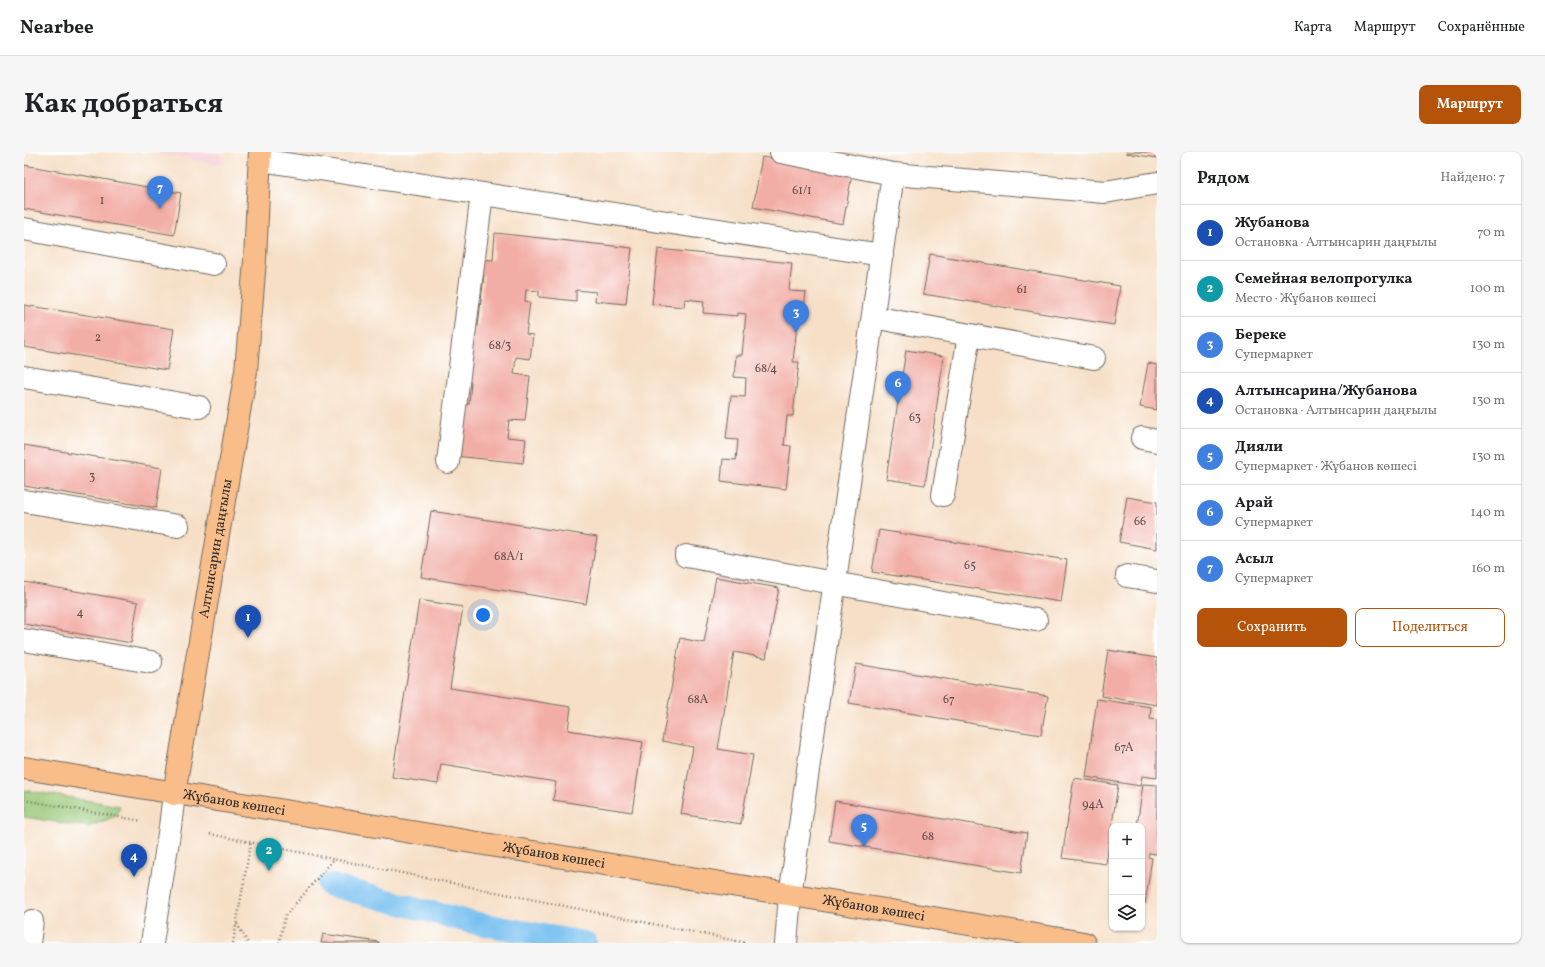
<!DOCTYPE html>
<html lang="ru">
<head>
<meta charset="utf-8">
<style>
  body { margin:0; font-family:Vollkorn,serif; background:#f6f6f6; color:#202124 }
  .controls { position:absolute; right:12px; bottom:12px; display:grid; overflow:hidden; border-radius:8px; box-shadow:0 1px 3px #0004 }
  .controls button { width:36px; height:36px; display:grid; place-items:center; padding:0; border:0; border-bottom:1px solid #e0e0e0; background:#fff; color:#202124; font:20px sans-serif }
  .you { position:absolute; left:459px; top:463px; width:14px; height:14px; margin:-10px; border:3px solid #fff; border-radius:50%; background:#1a73e8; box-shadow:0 0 0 6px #1a73e833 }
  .badge { display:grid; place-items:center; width:26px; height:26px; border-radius:50%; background:#b45309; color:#fff; font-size:13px; font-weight:700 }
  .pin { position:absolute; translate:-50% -33px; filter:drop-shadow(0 1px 2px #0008) }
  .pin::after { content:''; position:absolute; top:21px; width:14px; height:12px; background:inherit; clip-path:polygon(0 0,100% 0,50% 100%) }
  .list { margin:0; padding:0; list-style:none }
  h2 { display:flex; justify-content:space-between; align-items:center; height:52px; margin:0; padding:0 16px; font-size:17px }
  h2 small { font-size:13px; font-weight:400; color:#757577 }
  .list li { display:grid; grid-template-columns:26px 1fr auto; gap:12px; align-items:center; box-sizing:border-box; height:56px; padding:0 16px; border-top:1px solid #e0e0e0 }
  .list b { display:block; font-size:15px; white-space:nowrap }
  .list p { margin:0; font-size:13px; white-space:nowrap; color:#757577 }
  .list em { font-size:13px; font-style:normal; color:#757577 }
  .actions { display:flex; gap:8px; padding:12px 16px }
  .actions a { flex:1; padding:9px 0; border:1px solid #b45309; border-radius:8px; text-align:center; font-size:14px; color:#b45309 }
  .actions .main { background:#b45309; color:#fff }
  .icon { flex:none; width:22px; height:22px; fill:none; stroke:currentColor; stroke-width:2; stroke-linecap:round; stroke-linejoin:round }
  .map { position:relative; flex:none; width:1133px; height:791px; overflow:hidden; border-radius:8px }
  header { display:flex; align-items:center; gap:24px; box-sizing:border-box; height:56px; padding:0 20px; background:#fff; border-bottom:1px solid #e0e0e0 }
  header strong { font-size:19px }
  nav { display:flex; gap:22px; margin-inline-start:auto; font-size:14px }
  .intro { display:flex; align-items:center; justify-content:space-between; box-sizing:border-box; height:96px; padding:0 24px }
  h1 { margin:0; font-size:28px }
  .button { padding:10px 18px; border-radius:8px; background:#b45309; color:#fff; font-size:14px; font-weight:700 }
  main { display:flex; gap:24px; padding:0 24px }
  aside { flex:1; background:#fff; border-radius:8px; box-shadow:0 1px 3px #0004 }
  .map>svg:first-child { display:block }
  .built { fill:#f6cfd6 }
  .green { fill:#97c777; stroke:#617951 }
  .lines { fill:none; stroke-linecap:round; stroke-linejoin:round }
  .canal { stroke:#77c0f0; stroke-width:23 }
  .building { fill:#f2aea6 }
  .minor-casing { stroke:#726a61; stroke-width:24 }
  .major-casing { stroke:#726a61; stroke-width:24 }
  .path { stroke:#726a61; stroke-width:2.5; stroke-dasharray:1 3; stroke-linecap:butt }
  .minor { stroke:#fff; stroke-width:22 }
  .major { stroke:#f8bd89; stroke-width:22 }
  .labels { text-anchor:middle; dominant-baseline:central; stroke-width:3.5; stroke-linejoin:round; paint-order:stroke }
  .number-label { font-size:12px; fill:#5d4c4a }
  .street-label { font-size:14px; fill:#2b2b2b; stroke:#fff }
</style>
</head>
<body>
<header>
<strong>Nearbee</strong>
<nav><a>Карта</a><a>Маршрут</a><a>Сохранённые</a></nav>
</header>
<div class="intro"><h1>Как добраться</h1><a class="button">Маршрут</a></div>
<main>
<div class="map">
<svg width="1133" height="791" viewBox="0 0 1133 791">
  <rect width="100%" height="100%" fill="#fff"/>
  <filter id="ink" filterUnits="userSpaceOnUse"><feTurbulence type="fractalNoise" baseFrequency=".025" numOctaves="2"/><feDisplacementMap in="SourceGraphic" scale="8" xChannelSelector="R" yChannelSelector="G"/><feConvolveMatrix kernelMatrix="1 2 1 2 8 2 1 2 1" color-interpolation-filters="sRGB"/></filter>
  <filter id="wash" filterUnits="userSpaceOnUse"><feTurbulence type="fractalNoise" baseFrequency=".012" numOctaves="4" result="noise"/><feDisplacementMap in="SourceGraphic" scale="16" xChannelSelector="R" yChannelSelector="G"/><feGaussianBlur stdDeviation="0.9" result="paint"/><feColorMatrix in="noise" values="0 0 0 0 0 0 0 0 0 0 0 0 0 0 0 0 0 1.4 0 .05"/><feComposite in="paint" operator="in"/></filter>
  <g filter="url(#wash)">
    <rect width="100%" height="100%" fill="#f6dfc6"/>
    <path class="built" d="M 127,0 L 197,0 L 197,13 Z"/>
    <path class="green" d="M 0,638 L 96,654 L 92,664 L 64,675 L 0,665 Z"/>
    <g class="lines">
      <path class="canal" d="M 305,733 L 446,770 L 562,791"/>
    </g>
    <g id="blocks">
      <g class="building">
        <path d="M 1102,0 L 1133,0 L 1133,6 L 1102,1 Z"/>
        <path d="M 738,5 L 828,22 L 819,72 L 729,55 Z"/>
        <path d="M 0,13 L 157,41 L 150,83 L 0,57 Z"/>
        <path d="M 471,81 L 608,96 L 602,152 L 571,149 L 572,140 L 552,138 L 552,149 L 515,145 L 515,139 L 502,138 L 501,149 L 506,150 L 502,182 L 509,183 L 506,207 L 492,205 L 490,222 L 506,224 L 501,269 L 485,268 L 483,285 L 502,287 L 499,311 L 430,304 L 440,251 L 445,252 L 447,230 L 440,229 L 446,173 L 454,174 L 460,123 L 452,122 L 454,107 L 469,108 Z"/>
        <path d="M 634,97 L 768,111 L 765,139 L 782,140 L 780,156 L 775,155 L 769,210 L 775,210 L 769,264 L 763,264 L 760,293 L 767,294 L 762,337 L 697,329 L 699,307 L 712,308 L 714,288 L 702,287 L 707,244 L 721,245 L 722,226 L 710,225 L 712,203 L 718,203 L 722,162 L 714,161 L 714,164 L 679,161 L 680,149 L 661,147 L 660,155 L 628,152 Z"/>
        <path d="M 906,102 L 1096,134 L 1090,173 L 899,142 Z"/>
        <path d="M 0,153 L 150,177 L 143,218 L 0,195 Z"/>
        <path d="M 882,198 L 920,204 L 901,333 L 862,327 Z"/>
        <path d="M 1124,211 L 1133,213 L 1133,258 L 1116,255 Z"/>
        <path d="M 0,293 L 138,316 L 132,356 L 0,334 Z"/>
        <path d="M 1103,345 L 1133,350 L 1133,397 L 1095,390 Z"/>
        <path d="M 407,359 L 573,385 L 562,452 L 397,425 Z"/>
        <path d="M 855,378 L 1043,408 L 1037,450 L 848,420 Z"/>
        <path d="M 692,425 L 755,436 L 742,506 L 710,500 L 694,597 L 729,603 L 717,672 L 657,662 L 669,595 L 638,589 L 656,486 L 680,491 Z"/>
        <path d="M 0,430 L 114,450 L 107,491 L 0,472 Z"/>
        <path d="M 395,448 L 439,455 L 426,536 L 547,555 L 544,578 L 619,590 L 608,660 L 529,648 L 532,630 L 417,612 L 414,632 L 368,625 Z"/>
        <path d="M 1084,498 L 1133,506 L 1133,553 L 1077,544 Z"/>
        <path d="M 832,512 L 1024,544 L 1017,583 L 825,551 Z"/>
        <path d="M 1073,547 L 1127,555 L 1126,567 L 1133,568 L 1133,626 L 1118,624 L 1116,634 L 1062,625 Z"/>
        <path d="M 1050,626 L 1094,633 L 1082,712 L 1038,706 Z"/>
        <path d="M 1119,632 L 1133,633 L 1133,702 L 1125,701 L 1124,705 L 1128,706 L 1121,752 L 1118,751 L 1118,674 L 1113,674 Z"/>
        <path d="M 811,649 L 1003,681 L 997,721 L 805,689 Z"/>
        <path d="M 299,782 L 355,790 L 355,791 L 297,791 Z"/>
      </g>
    </g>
  </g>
  <g filter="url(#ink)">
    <use href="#blocks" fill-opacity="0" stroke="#726a61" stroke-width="1"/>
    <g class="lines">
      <defs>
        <g id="minor">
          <path d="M 757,0 L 869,22 L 1081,40 L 1133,31"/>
          <path d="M 236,8 L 858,103"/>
          <path d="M 0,77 L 190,112"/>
          <path d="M 849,165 L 1070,206"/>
          <path d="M 0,225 L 175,255"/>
          <path d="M 1118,286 L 1133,289"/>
          <path d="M 424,310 L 458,42"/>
          <path d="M 919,343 L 945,183"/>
          <path d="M 0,349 L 154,374"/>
          <path d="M 662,404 L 1012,468"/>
          <path d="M 1103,424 L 1133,429"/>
          <path d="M 0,488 L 127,510"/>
          <path d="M 5,791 L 8,769"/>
          <path d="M 128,791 L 146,675 L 150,642"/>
          <path d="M 762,791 L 766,744 L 869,22"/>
        </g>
        <g id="major">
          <path id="s1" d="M 0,616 L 1060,791"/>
          <path id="s2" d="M 150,642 L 222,219 L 231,108 L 236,0"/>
        </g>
      </defs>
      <use href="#minor" class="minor-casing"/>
      <use href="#major" class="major-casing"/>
      <g class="path">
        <path d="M 0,648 L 118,669"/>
        <path d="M 186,682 L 723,791"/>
        <path d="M 213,772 L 224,791"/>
        <path d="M 209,791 L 227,689"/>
        <path d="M 255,791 L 261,764 L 311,706"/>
      </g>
      <use href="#minor" class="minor"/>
      <use href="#major" class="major"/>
    </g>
  </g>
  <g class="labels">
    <g class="number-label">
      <text x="778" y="39">61/1</text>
      <text x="78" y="49">1</text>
      <text x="998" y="138">61</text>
      <text x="74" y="186">2</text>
      <text x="476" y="194">68/3</text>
      <text x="742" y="217">68/4</text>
      <text x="891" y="266">63</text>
      <text x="68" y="325">3</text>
      <text x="1116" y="370">66</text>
      <text x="485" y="405">68А/1</text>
      <text x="946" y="414">65</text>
      <text x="56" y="461">4</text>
      <text x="674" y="548">68А</text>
      <text x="925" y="548">67</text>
      <text x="1100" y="596">67А</text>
      <text x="1069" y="653">94А</text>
      <text x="904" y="685">68</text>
    </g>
    <g class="street-label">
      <text stroke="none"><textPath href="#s2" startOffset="249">Алтынсарин даңғылы</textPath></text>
      <text stroke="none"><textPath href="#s1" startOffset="213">Жұбанов көшесі</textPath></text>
      <text stroke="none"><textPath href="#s1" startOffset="537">Жұбанов көшесі</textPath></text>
      <text stroke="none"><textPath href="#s1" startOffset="861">Жұбанов көшесі</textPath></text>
    </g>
  </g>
</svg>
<div class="controls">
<button>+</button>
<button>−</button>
<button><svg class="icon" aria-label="layers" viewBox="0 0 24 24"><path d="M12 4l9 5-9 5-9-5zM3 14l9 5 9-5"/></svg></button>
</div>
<div class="you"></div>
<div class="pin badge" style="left:224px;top:486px;background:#1a4fb4">1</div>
<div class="pin badge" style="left:245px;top:719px;background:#0f9aa8">2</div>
<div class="pin badge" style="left:772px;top:181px;background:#3f7fe0">3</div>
<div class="pin badge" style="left:110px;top:725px;background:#1a4fb4">4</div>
<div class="pin badge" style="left:840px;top:695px;background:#3f7fe0">5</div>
<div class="pin badge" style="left:874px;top:252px;background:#3f7fe0">6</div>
<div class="pin badge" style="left:136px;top:57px;background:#3f7fe0">7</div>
</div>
<aside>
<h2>Рядом<small>Найдено: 7</small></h2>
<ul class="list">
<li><span class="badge" style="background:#1a4fb4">1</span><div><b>Жубанова</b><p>Остановка · Алтынсарин даңғылы</p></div><em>70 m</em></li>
<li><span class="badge" style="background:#0f9aa8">2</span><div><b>Семейная велопрогулка</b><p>Место · Жұбанов көшесі</p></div><em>100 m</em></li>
<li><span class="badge" style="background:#3f7fe0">3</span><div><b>Береке</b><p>Супермаркет</p></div><em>130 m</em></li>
<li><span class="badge" style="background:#1a4fb4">4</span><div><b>Алтынсарина/Жубанова</b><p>Остановка · Алтынсарин даңғылы</p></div><em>130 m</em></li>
<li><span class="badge" style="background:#3f7fe0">5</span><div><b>Дияли</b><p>Супермаркет · Жұбанов көшесі</p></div><em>130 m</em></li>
<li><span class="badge" style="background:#3f7fe0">6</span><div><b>Арай</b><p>Супермаркет</p></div><em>140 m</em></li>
<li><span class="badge" style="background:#3f7fe0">7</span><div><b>Асыл</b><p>Супермаркет</p></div><em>160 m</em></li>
</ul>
<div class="actions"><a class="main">Сохранить</a><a>Поделиться</a></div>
</aside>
</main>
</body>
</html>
